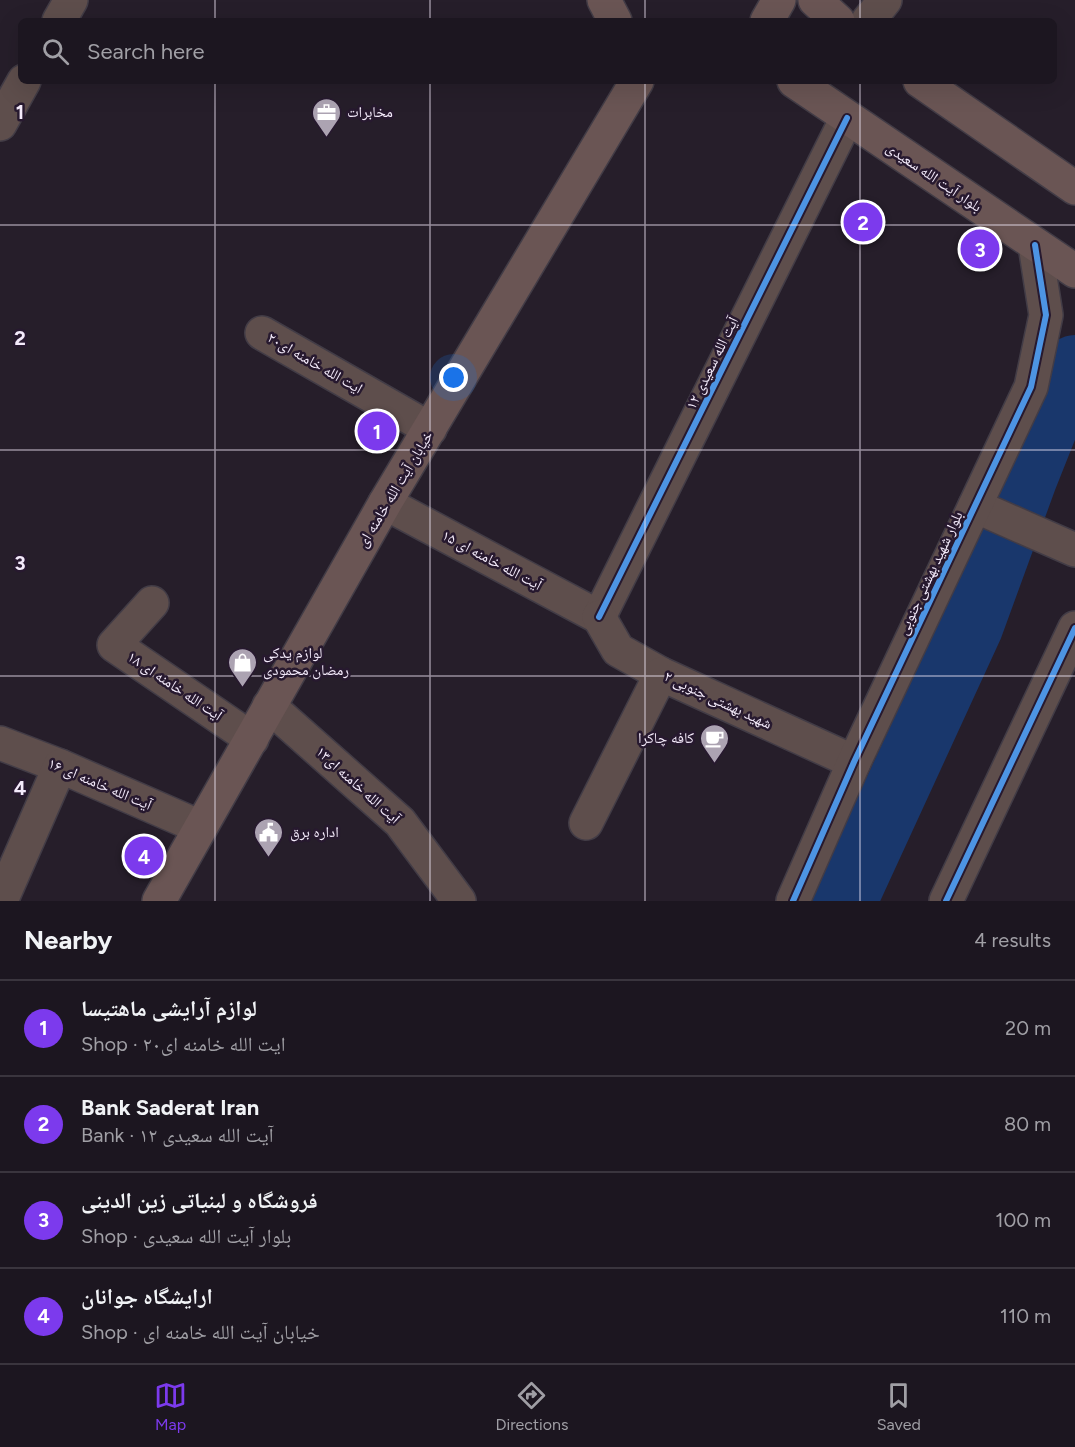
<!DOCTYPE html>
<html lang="en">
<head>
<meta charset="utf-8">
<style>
  body { margin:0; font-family:Figtree,"Noto Naskh Arabic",sans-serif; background:#29232d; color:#f1f3f6 }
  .you { position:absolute; left:454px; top:378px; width:21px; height:21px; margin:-15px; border:4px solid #fff; border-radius:50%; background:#1a73e8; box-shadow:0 0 0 9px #1a73e833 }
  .badge { display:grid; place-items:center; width:39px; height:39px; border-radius:50%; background:#7c3aed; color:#fff; font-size:20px; font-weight:700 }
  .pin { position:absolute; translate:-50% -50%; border:3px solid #fff; box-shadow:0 2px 6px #0006 }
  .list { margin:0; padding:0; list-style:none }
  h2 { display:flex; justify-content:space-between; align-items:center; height:78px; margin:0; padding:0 24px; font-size:26px }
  h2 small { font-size:20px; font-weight:400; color:#a09fa5 }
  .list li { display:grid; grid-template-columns:39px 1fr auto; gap:18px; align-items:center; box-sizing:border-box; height:96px; padding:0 24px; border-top:2px solid #3a353e }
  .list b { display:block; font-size:22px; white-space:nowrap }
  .list p { margin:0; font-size:20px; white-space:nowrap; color:#a09fa5 }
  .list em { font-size:20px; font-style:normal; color:#a09fa5 }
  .icon { flex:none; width:33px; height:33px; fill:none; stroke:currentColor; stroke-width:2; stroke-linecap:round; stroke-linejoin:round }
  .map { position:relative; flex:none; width:1075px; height:901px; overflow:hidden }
  .search { position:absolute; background:#1c1620; box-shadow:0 6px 24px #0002; left:18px; right:18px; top:18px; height:66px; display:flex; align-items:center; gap:15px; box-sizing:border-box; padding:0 21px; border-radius:9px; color:#a09fa5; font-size:22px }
  .sheet { height:462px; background:#1c1620 }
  nav { display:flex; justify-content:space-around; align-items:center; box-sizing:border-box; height:84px; border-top:2px solid #3a353e; background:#1c1620; font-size:16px; color:#a09fa5 }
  nav a { display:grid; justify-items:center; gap:3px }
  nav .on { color:#7c3aed }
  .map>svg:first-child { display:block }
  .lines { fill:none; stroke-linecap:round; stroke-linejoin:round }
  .river { stroke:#19376c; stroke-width:64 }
  .minor-casing { stroke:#423c46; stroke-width:36 }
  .major-casing { stroke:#423c46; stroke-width:36 }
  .minor { stroke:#5e4e4c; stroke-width:33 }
  .major { stroke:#6a5554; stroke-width:33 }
  .cycleway-casing { stroke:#27192f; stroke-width:10 }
  .cycleway { stroke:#4d94e3; stroke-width:6 }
  .grid { fill:none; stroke:#f4ebfb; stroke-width:1.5; stroke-opacity:0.55 }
  .labels { text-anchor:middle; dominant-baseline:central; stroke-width:5; stroke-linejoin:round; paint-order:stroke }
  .poi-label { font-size:15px; fill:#f4ebfb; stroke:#27192f; text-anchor:start }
  .street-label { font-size:15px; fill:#f4ebfb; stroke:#27192f }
  .grid-label { font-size:20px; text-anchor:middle; font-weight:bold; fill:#f4ebfb; stroke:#27192f; stroke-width:5; stroke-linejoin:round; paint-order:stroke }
</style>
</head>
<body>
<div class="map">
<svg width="1075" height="901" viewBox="0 0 1075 901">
  <rect width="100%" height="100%" fill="#261e2a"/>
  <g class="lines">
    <path class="river" d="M 845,901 L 971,627 L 1025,479 L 1050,416 L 1075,367"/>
    <defs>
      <g id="minor">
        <path d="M 59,21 L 71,0"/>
        <path d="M 868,21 L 885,0"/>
        <path d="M 0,124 L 24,81"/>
        <path d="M 262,333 L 430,429"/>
        <path d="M 385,503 L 599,617"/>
        <path d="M 975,506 L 1075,550"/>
        <path d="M 152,603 L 114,645 L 252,739"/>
        <path d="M 599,617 L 847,118"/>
        <path d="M 599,617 L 618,650 L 661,674 L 854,762"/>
        <path d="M 269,706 L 400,822 L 459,901"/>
        <path d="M 0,743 L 60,766 L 200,827"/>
        <path d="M 586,823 L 661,674"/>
        <path d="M 1,901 L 60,766"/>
        <path d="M 793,901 L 854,762 L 1031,387 L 1046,315 L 1035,245"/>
        <path d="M 946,901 L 1075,628"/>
      </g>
      <g id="major">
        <path d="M 604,0 L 615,21"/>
        <path d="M 815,0 L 838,21"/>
        <path d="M 767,21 L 779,0"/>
        <path d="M 794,81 L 1075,271"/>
        <path d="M 920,81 L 1075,188"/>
        <path d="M 159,901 L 385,503 L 637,81"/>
      </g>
    </defs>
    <use href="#minor" class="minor-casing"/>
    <use href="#major" class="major-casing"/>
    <use href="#minor" class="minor"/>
    <use href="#major" class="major"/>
    <defs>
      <g id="cycleway">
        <path d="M 599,617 L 847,118"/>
        <path d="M 793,901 L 854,762 L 1031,387 L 1046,315 L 1035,245"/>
        <path d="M 946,901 L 1075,628"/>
      </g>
    </defs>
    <use href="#cycleway" class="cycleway-casing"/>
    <use href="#cycleway" class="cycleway"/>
  </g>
  <path class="grid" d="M 215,0 L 215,21M 430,0 L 430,21M 645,0 L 645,21M 860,0 L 860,21M 215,81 L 215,901M 430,81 L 430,901M 645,81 L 645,901M 860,81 L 860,901M 0,225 L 1075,225M 0,450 L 1075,450M 0,676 L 1075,676"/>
  <defs>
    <symbol id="office-pin" viewBox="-11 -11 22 30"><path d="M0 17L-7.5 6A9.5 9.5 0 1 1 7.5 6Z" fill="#aca3b2" stroke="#27192f"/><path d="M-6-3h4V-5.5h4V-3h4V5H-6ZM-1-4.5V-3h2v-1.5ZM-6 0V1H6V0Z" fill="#fff"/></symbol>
    <symbol id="shop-pin" viewBox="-11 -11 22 30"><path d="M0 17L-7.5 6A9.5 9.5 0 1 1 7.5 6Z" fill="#aca3b2" stroke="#27192f"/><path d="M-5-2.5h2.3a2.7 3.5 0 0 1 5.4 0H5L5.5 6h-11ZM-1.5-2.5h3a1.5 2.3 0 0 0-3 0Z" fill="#fff"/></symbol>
    <symbol id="cafe-pin" viewBox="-11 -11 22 30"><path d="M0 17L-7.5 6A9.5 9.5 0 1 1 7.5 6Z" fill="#aca3b2" stroke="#27192f"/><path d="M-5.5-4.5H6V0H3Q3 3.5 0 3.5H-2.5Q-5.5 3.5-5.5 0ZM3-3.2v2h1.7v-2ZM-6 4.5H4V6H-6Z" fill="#fff"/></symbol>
    <symbol id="civic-pin" viewBox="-11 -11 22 30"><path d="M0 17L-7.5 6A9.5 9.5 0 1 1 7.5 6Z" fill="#aca3b2" stroke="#27192f"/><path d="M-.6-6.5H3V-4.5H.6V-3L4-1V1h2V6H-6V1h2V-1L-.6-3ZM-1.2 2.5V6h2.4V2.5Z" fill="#fff"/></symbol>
  </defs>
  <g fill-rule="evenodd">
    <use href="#office-pin" x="310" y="96" width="33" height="45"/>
    <use href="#shop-pin" x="226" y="646" width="33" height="45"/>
    <use href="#cafe-pin" x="698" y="722" width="33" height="45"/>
    <use href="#civic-pin" x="252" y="816" width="33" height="45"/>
  </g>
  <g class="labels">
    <g class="poi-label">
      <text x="347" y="112">مخابرات</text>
      <text x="263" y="653">لوازم یدکی<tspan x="263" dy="17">رمضان محمودی</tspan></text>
      <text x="694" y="738" text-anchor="end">کافه چاکرا</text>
      <text x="290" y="832">اداره برق</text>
    </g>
    <g class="street-label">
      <text transform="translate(934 177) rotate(34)">بلوار آیت الله سعیدی</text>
      <text transform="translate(315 363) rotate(30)">ایت الله خامنه ای۲۰</text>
      <text transform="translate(712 363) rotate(-64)">آیت الله سعیدی ۱۲</text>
      <text transform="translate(395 489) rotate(-59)">خیابان آیت الله خامنه ای</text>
      <text transform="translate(492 560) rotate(28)">آیت الله خامنه ای ۱۵</text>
      <text transform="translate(930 573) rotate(-65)">بلوار شهید بهشتی جنوبی</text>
      <text transform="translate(175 686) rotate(34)">آیت الله خامنه ای ۱۸</text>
      <text transform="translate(718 700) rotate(25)">شهید بهشتی جنوبی ۲</text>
      <text transform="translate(100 784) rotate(23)">آیت الله خامنه ای ۱۶</text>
      <text transform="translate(358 785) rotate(42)">آیت الله خامنه ای۱۳</text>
    </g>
  </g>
  <g class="grid-label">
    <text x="20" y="119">1</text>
    <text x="20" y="345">2</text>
    <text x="20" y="570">3</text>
    <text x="20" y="795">4</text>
  </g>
</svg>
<div class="you"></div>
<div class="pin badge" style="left:377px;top:431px">1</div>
<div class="pin badge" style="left:863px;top:222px">2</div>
<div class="pin badge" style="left:980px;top:249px">3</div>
<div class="pin badge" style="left:144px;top:856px">4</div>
<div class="search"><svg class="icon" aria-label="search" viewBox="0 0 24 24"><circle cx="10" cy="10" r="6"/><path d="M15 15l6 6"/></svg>Search here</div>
</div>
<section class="sheet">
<h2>Nearby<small>4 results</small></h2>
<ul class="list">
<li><span class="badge">1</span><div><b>لوازم آرایشی ماهتیسا</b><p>Shop · ایت الله خامنه ای۲۰</p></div><em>20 m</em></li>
<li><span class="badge">2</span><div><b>Bank Saderat Iran</b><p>Bank · آیت الله سعیدی ۱۲</p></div><em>80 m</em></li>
<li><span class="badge">3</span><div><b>فروشگاه و لبنیاتی زین الدینی</b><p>Shop · بلوار آیت الله سعیدی</p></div><em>100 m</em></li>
<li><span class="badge">4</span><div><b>ارایشگاه جوانان</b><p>Shop · خیابان آیت الله خامنه ای</p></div><em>110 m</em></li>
</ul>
</section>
<nav>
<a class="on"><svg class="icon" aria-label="map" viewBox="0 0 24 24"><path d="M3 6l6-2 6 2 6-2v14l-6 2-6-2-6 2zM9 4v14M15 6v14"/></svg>Map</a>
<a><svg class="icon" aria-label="directions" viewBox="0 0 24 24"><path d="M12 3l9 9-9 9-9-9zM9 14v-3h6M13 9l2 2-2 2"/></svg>Directions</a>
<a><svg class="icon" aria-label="saved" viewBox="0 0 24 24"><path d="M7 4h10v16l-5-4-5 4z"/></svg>Saved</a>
</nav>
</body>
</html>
